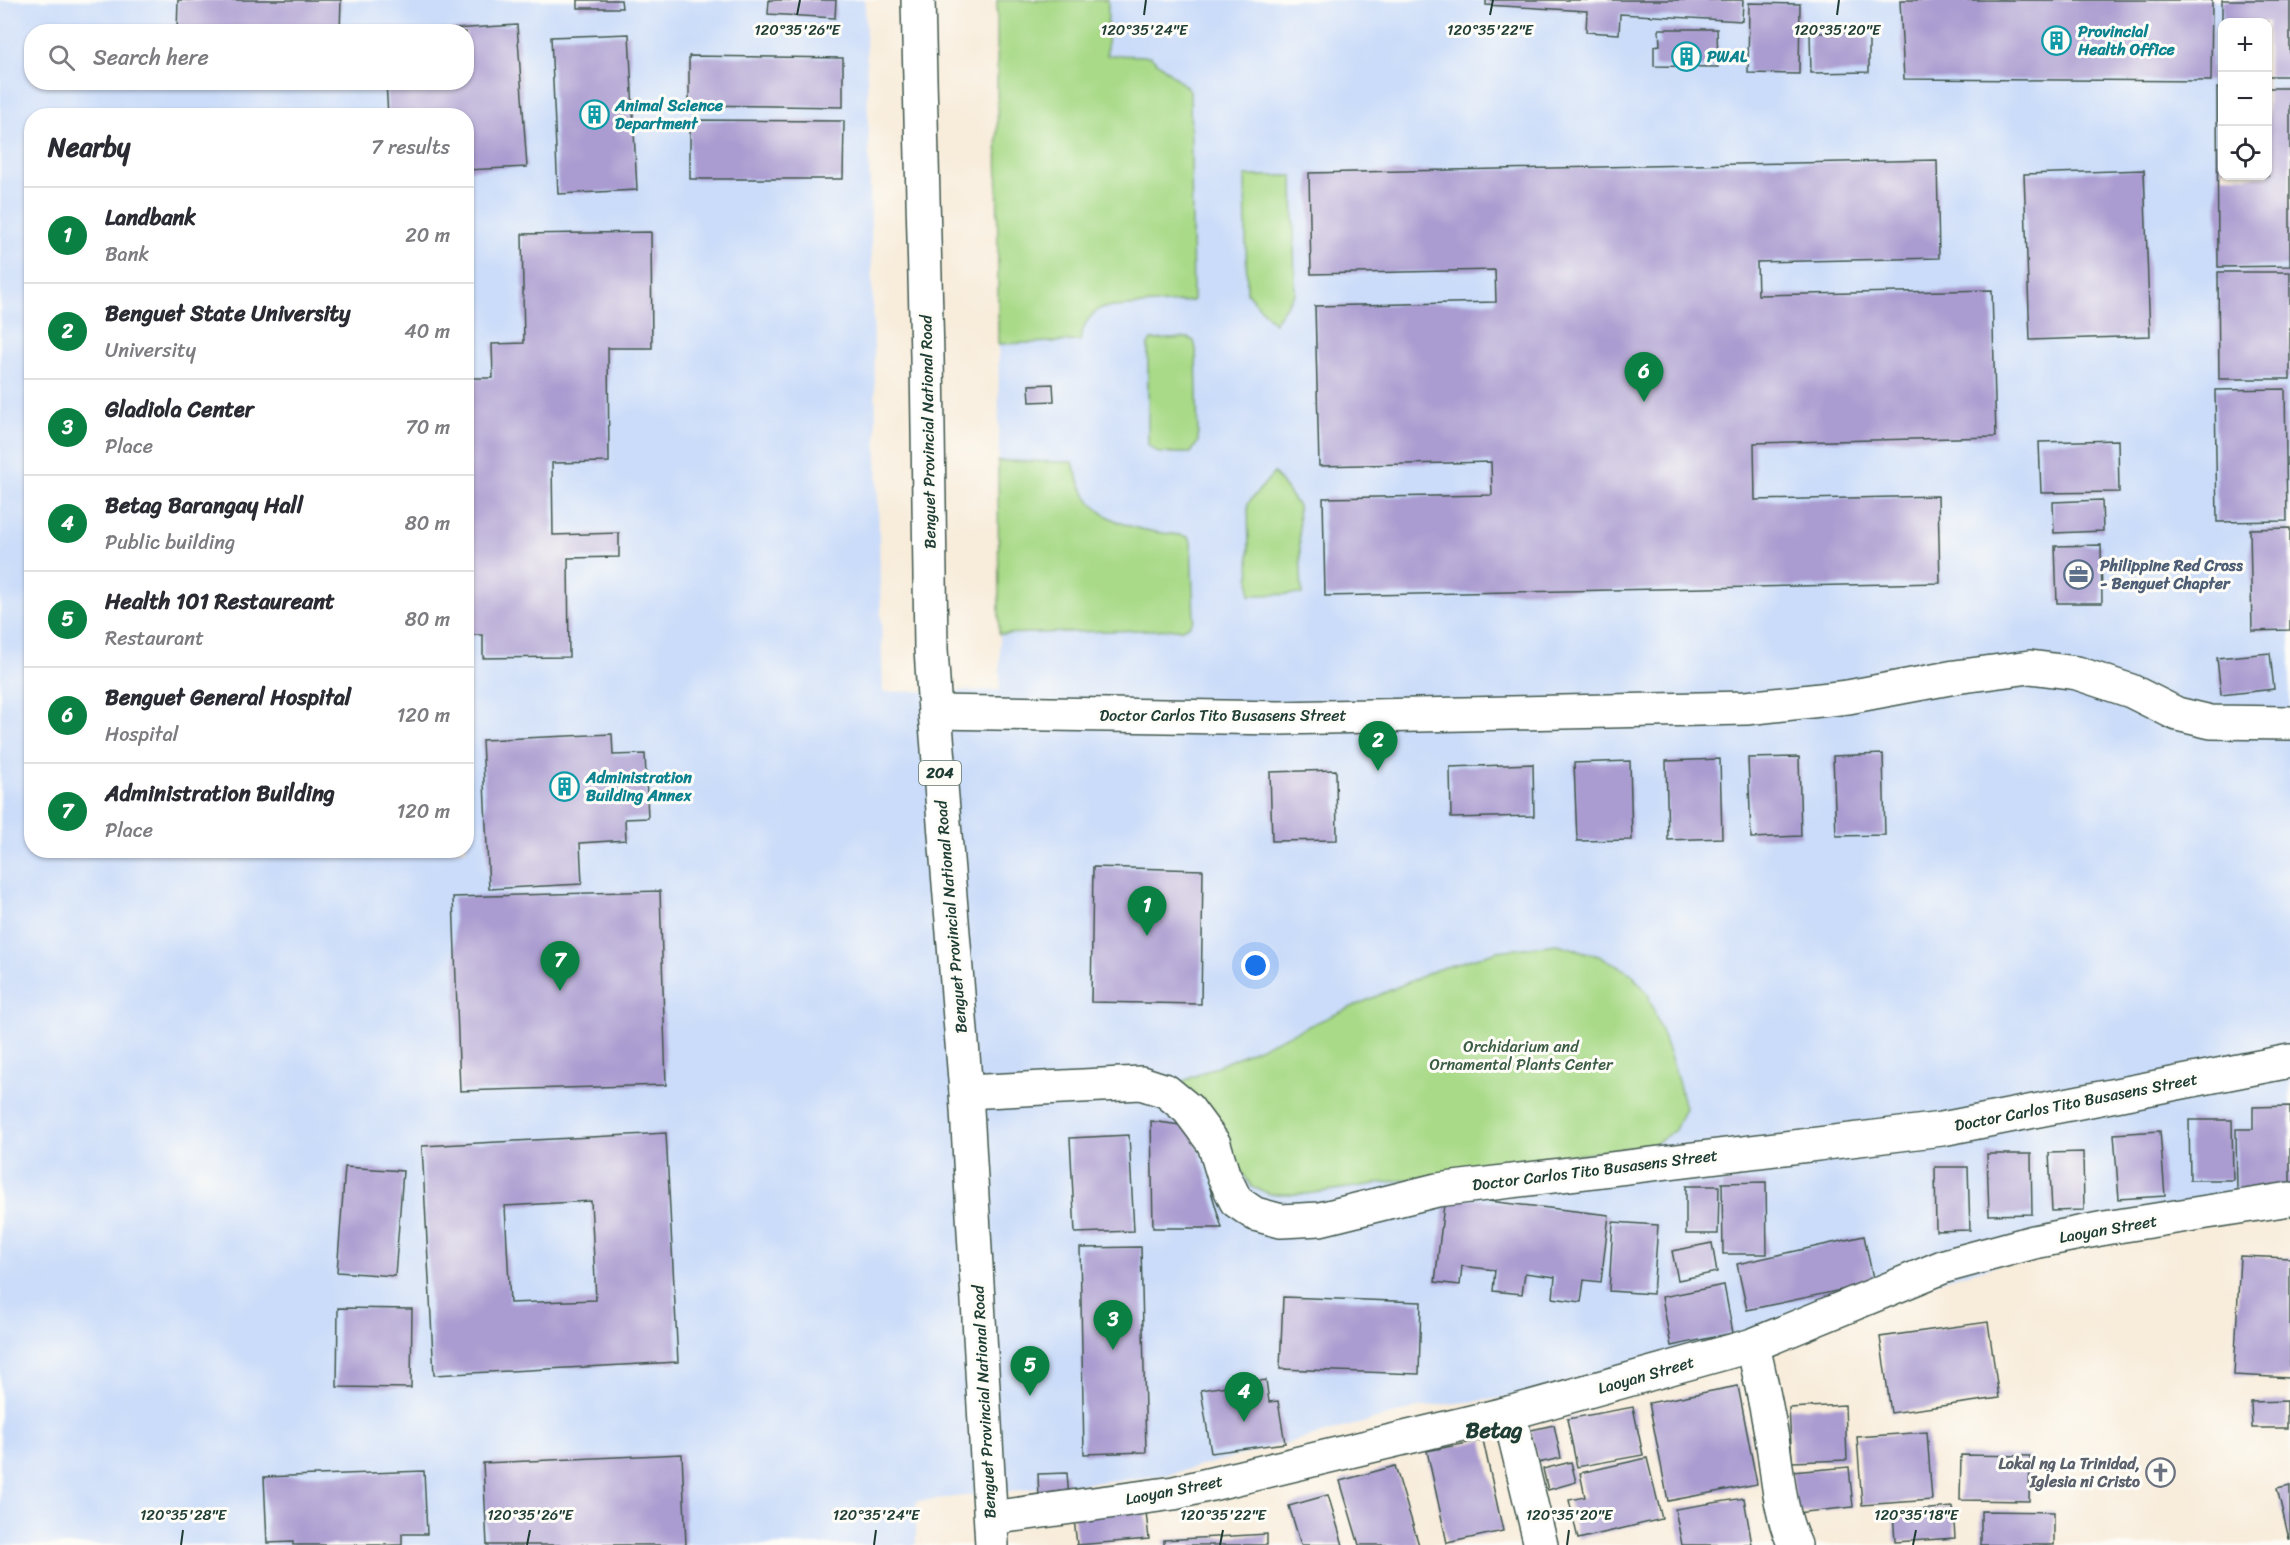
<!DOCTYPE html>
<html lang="en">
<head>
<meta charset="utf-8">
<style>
  body { margin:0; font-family:Sriracha,sans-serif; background:#f2f2f3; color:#2b2b33 }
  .controls { position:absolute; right:18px; top:18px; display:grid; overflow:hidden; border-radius:12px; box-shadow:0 2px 4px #0004 }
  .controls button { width:54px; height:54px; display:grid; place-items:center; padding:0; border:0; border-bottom:2px solid #e1e1e2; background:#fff; color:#2b2b33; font:30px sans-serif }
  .you { position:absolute; left:1256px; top:966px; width:21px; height:21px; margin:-15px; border:4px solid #fff; border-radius:50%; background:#1a73e8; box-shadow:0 0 0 9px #1a73e833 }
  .badge { display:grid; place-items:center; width:39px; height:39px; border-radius:50%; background:#0b8043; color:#fff; font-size:20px; font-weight:700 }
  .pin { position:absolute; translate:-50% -50px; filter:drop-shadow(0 2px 3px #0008) }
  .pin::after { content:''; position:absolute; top:32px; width:21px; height:18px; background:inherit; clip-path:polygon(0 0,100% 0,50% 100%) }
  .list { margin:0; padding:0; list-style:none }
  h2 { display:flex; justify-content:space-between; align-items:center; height:78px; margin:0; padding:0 24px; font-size:26px }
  h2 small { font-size:20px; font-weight:400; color:#7c7c81 }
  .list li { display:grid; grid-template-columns:39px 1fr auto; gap:18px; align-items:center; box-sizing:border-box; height:96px; padding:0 24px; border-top:2px solid #e1e1e2 }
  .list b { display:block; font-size:22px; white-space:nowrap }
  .list p { margin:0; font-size:20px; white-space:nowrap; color:#7c7c81 }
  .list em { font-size:20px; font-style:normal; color:#7c7c81 }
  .icon { flex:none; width:33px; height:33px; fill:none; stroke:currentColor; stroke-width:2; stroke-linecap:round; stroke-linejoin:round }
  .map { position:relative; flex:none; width:2290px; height:1545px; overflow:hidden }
  .search { position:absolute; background:#fff; box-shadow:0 2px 4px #0004; left:24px; top:24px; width:450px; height:66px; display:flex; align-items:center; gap:15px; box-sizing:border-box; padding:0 21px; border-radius:24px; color:#7c7c81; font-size:22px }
  .panel { position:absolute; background:#fff; box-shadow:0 2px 4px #0004; left:24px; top:108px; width:450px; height:750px; border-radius:24px }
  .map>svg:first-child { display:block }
  .built { fill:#cadcf9; fill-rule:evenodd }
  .green { fill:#a9da88; stroke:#648c5e; stroke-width:1.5 }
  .building { fill:#aa9cd0; fill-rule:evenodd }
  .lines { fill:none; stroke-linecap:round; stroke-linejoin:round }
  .minor-casing { stroke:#40574d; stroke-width:36 }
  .highway-casing { stroke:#40574d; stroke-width:36 }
  .minor { stroke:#fff; stroke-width:33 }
  .highway { stroke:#fff; stroke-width:33 }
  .ticks { fill:none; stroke:#1f3d34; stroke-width:2 }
  .labels { text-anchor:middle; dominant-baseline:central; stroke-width:6; stroke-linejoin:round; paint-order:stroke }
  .shield { fill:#fdfcf7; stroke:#62766e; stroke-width:1.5 }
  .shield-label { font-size:15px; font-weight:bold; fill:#1f3d34 }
  .culture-label { font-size:16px; font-weight:bold; fill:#0d838f; stroke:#fdfcf7; text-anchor:start }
  .street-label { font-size:16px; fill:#1f3d34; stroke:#fdfcf7 }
  .service-label { font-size:16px; font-weight:bold; fill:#4e5e75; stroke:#fdfcf7; text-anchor:start }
  .park-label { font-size:16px; fill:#3b5c45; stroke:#fdfcf7 }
  .worship-label { font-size:16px; font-weight:bold; fill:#5b616d; stroke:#fdfcf7; text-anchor:end }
  .district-label { font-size:22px; font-weight:bold; fill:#1f3d34; stroke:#fdfcf7 }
  .ticks-label { font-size:15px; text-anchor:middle; fill:#1f3d34; stroke:#fdfcf7; stroke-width:6; stroke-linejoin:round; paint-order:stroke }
</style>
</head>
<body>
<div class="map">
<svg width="2290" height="1545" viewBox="0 0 2290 1545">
  <rect width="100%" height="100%" fill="#fdfcf7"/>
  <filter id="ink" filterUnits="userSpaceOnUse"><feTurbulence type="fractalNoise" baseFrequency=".0167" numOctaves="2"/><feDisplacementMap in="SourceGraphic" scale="12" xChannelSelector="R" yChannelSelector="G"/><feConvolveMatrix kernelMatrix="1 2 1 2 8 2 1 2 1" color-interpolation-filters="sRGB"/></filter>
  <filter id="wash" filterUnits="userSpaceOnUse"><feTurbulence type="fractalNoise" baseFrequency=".008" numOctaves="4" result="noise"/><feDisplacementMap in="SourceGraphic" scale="24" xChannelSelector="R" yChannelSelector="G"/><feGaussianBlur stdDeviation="1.35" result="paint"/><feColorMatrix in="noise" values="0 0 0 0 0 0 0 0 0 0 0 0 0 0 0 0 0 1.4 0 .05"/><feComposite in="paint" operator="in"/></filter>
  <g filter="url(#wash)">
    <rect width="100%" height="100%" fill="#f8ecda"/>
    <path class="built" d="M 0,0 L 865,0 L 883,692 L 1000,690 L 997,0 L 2290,0 L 2290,1185 L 1513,1397 L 1422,1407 L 1167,1475 L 916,1501 L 916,1545 L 0,1545 ZM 2222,22 L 2268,22 L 2268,176 L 2222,176 ZM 32,32 L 466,32 L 466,82 L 32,82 ZM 32,116 L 466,116 L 466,850 L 32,850 Z"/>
    <g class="green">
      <path d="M 997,0 L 1108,0 L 1107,55 L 1150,56 L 1190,90 L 1193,301 L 1101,308 C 1088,317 1083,325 1080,341 L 998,344 Z"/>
      <path d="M 1245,176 L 1293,176 L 1295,293 L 1274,323 L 1247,293 Z"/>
      <path d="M 1188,338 L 1194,341 L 1196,349 L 1198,442 L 1191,453 L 1159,453 L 1148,445 L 1148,345 L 1151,340 Z"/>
      <path d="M 998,461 L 1073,462 C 1084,509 1109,524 1155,532 C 1166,534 1177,533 1188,537 L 1191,542 L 1194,619 L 1190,625 L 1182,629 L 999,634 Z"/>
      <path d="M 1274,473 L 1298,506 L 1302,594 L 1250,595 L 1248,503 Z"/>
      <path d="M 1557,944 L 1602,957 L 1632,974 L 1648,994 L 1676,1073 L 1685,1108 L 1675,1130 L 1654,1144 L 1306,1194 L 1270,1194 L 1252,1187 L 1179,1083 L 1436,970 L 1498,951 Z"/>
    </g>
    <g id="blocks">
      <g class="building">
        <path d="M 178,0 L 341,0 L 340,32 L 177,32 Z"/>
        <path d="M 578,0 L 621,0 L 622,8 L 578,8 Z"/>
        <path d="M 769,0 L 836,0 L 835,18 L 768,14 Z"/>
        <path d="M 1486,0 L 1743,0 L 1742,21 L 1620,14 L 1619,34 L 1586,32 L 1587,11 L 1486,5 Z"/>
        <path d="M 1900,0 L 2212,0 L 2211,81 L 1904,79 Z"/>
        <path d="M 2222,0 L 2290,0 L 2290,76 L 2268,76 L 2268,22 L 2222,22 Z"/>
        <path d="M 1749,3 L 1800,4 L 1799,74 L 1748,73 Z"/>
        <path d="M 517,25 L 527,167 L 466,170 L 466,116 L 388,116 L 386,82 L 466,82 L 466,32 L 436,32 L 436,30 Z"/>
        <path d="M 1659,29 L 1717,29 L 1718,67 L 1654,66 L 1654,46 L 1660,45 Z"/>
        <path d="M 1869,32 L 1869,72 L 1811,73 L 1810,33 Z"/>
        <path d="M 629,34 L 637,190 L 558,194 L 551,37 Z"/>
        <path d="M 689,56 L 843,58 L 843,107 L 689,105 Z"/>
        <path d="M 2217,88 L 2222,88 L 2222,176 L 2268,176 L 2268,88 L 2290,88 L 2290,266 L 2218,267 Z"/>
        <path d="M 690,120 L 844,121 L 843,179 L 690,179 Z"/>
        <path d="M 1937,160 L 1939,258 L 1757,262 L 1758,295 L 1992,290 L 1996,437 L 1754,443 L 1755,500 L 1938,496 L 1940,583 L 1325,596 L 1323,498 L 1492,495 L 1491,462 L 1319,466 L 1315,306 L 1496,302 L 1495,270 L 1311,274 L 1309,173 Z"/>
        <path d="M 2144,170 L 2150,336 L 2030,340 L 2024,174 Z"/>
        <path d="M 651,232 L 652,348 L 608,348 L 609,462 L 552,463 L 553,535 L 619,533 L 619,557 L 568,558 L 569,657 L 483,658 L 483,635 L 466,635 L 466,378 L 493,378 L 492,344 L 524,343 L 522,234 Z"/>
        <path d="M 2218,272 L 2290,272 L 2290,379 L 2219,379 Z"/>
        <path d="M 1053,384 L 1054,401 L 1030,402 L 1029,385 Z"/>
        <path d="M 2285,389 L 2287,521 L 2217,522 L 2215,390 Z"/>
        <path d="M 2118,440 L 2119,492 L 2041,493 L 2039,442 Z"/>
        <path d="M 2102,500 L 2103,531 L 2054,533 L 2053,502 Z"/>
        <path d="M 2290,528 L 2290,630 L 2252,631 L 2250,529 Z"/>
        <path d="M 2101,545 L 2102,603 L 2057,603 L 2055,546 Z"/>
        <path d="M 2270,653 L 2274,689 L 2221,695 L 2217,658 Z"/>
        <path d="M 612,734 L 613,755 L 645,754 L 648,818 L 625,819 L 626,840 L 580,843 L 582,884 L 489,889 L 482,740 Z"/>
        <path d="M 1883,754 L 1885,835 L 1836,836 L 1833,756 Z"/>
        <path d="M 1799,757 L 1801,836 L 1751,838 L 1748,758 Z"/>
        <path d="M 1720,759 L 1722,838 L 1668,840 L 1666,761 Z"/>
        <path d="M 1630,761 L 1632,840 L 1577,841 L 1574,763 Z"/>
        <path d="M 1533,764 L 1534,816 L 1451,818 L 1450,767 Z"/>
        <path d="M 1336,770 L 1337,840 L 1272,841 L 1270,772 Z"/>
        <path d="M 1093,867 L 1203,870 L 1201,1004 L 1091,1002 Z"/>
        <path d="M 660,891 L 666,1085 L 460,1091 L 453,897 Z"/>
        <path d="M 2290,1106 L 2290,1191 L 2237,1192 L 2236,1129 L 2253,1129 L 2253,1107 Z"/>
        <path d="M 2189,1120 L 2232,1120 L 2233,1180 L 2190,1180 Z"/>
        <path d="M 1151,1121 L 1180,1125 L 1194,1135 L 1222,1228 L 1153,1228 Z"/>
        <path d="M 2160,1131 L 2165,1196 L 2119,1199 L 2114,1134 Z"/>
        <path d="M 666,1133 L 678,1362 L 434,1375 L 422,1146 ZM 591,1201 L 596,1300 L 510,1303 L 505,1206 Z"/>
        <path d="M 1129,1135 L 1134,1231 L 1075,1233 L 1070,1138 Z"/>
        <path d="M 2083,1152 L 2084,1210 L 2052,1211 L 2049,1153 Z"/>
        <path d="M 1987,1154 L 2031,1154 L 2032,1214 L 1989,1215 Z"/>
        <path d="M 345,1167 L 403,1171 L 395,1276 L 337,1272 Z"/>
        <path d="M 1935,1167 L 1968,1167 L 1970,1230 L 1936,1231 Z"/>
        <path d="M 1766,1182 L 1767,1254 L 1723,1254 L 1722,1183 Z"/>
        <path d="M 1686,1186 L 1719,1186 L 1718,1234 L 1686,1234 Z"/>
        <path d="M 1445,1196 L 1609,1215 L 1601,1282 L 1584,1280 L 1581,1302 L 1553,1298 L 1555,1277 L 1525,1273 L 1522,1294 L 1493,1291 L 1495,1270 L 1462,1266 L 1460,1285 L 1435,1282 Z"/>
        <path d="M 1613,1222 L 1658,1225 L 1653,1294 L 1609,1291 Z"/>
        <path d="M 1864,1236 L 1874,1283 L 1747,1310 L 1737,1264 Z"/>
        <path d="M 1712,1243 L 1717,1272 L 1678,1280 L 1672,1251 Z"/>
        <path d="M 1141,1247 L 1146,1452 L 1084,1454 L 1080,1248 Z"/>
        <path d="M 2240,1256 L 2290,1258 L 2290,1378 L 2234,1375 Z"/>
        <path d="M 1724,1285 L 1733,1333 L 1671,1346 L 1662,1297 Z"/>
        <path d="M 1283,1297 L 1421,1302 L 1419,1374 L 1280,1369 Z"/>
        <path d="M 338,1308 L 412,1309 L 411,1388 L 337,1387 Z"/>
        <path d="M 1988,1322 L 1999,1398 L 1891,1413 L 1880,1337 Z"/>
        <path d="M 1266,1380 L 1269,1402 L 1278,1401 L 1285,1443 L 1211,1453 L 1201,1390 Z"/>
        <path d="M 1738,1386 L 1757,1484 L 1668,1501 L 1649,1403 Z"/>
        <path d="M 2287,1401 L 2287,1428 L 2252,1428 L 2251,1402 Z"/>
        <path d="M 1845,1405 L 1847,1460 L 1792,1462 L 1789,1408 Z"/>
        <path d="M 1633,1407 L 1643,1455 L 1577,1467 L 1567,1419 Z"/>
        <path d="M 1554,1425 L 1561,1458 L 1538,1463 L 1531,1430 Z"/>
        <path d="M 1927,1432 L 1932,1500 L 1862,1505 L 1857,1437 Z"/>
        <path d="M 1483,1440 L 1503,1531 L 1447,1543 L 1427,1451 Z"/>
        <path d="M 682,1454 L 686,1545 L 487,1545 L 483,1463 Z"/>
        <path d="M 1961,1455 L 2030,1456 L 2029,1501 L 1960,1500 Z"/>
        <path d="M 1647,1458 L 1662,1519 L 1578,1539 L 1569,1500 L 1585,1497 L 1580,1473 Z"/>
        <path d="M 1571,1462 L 1576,1482 L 1548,1490 L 1543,1469 Z"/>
        <path d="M 1395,1466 L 1419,1545 L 1359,1545 L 1340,1481 Z"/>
        <path d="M 1849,1467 L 1853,1507 L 1796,1513 L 1792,1472 Z"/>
        <path d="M 424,1471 L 427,1534 L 402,1534 L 402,1545 L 293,1545 L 293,1542 L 267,1543 L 264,1477 Z"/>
        <path d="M 1067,1473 L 1069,1498 L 1039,1499 L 1038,1474 Z"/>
        <path d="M 2290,1485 L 2290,1539 L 2289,1539 L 2277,1488 Z"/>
        <path d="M 1328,1495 L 1343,1545 L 1301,1545 L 1289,1506 Z"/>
        <path d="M 1744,1498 L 1752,1545 L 1682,1545 L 1675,1509 Z"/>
        <path d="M 1145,1503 L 1149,1539 L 1077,1545 L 1073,1510 Z"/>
        <path d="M 1953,1507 L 1955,1538 L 1895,1542 L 1893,1512 Z"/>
        <path d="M 1981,1511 L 2054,1512 L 2054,1545 L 1981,1545 Z"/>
        <path d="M 1267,1534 L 1267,1545 L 1164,1545 L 1164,1540 Z"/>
      </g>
    </g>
  </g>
  <g filter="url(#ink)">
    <use href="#blocks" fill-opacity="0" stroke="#40574d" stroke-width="1.5"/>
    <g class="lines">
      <defs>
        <g id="minor">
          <path d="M 935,712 L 1279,718 L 1746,708 L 1848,697 L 1955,677 L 2030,667 L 2077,673 L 2131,691 L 2177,714 L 2211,722 L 2290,723"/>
          <path d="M 966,1092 L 1141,1083 L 1166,1091 L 1188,1109 L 1214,1144 L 1223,1174 L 1236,1201 L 1255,1214 L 1281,1221 L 1320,1219 L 1437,1190 L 1942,1129 L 2290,1061"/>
          <path d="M 1753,1345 C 1760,1378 1768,1412 1773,1445 C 1778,1478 1780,1515 1795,1545"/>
          <path d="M 1509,1413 L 1541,1545"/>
          <path d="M 991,1518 L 1174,1493 L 1509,1413 L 1753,1345 L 1945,1266 L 2034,1242 L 2105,1228 L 2290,1199"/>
        </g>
        <path id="highway" d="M 918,0 L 927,356 L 931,649 L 935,712 L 966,1092 L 992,1545"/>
      </defs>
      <use href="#minor" class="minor-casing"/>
      <use href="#highway" class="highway-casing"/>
      <use href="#minor" class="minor"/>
      <use href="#highway" class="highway"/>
    </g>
  </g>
  <path class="ticks" d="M 797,15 L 800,0M 1144,15 L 1146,0M 1490,15 L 1493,0M 1837,15 L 1839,0M 181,1545 L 183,1530M 527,1545 L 530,1530M 874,1545 L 876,1530M 1220,1545 L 1223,1530M 1567,1545 L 1569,1530M 1913,1545 L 1916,1530"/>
  <defs>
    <symbol id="building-ring" viewBox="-11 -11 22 22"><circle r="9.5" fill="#fdfcf7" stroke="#0f9aa8" stroke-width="1.5"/><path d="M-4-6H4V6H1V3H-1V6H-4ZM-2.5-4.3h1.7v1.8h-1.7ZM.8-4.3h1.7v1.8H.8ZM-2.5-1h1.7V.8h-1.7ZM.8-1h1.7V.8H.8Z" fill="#0f9aa8"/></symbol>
    <symbol id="office-ring" viewBox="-11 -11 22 22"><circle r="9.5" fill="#fdfcf7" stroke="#5c6f8a" stroke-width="1.5"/><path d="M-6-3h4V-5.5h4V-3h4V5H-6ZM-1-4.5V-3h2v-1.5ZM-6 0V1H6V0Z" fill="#5c6f8a"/></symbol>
    <symbol id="church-ring" viewBox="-11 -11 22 22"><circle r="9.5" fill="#fdfcf7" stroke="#6b7280" stroke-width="1.5"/><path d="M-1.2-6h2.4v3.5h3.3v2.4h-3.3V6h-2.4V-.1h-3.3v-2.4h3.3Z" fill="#6b7280"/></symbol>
  </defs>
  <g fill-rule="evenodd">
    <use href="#building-ring" x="2040" y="24" width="33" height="33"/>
    <use href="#building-ring" x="1670" y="40" width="33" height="33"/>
    <use href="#building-ring" x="578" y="98" width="33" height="33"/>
    <use href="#office-ring" x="2062" y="558" width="33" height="33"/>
    <use href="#building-ring" x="548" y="770" width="33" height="33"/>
    <use href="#church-ring" x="2144" y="1456" width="33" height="33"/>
  </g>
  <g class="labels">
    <rect class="shield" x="919" y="761" width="42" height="24" rx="4.5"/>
    <g class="shield-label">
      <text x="940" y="773">204</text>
    </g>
    <g class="culture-label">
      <text x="2078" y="31">Provincial<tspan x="2078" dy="18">Health Office</tspan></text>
      <text x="1707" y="56">PWAL</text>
      <text x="615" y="105">Animal Science<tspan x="615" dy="18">Department</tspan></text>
      <text x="586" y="777">Administration<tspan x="586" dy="18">Building Annex</tspan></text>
    </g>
    <g class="street-label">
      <text transform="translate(928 432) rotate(-91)">Benguet Provincial National Road</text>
      <text x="1223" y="715">Doctor Carlos Tito Busasens Street</text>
      <text transform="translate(951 917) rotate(-95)">Benguet Provincial National Road</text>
      <text transform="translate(2076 1102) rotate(-11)">Doctor Carlos Tito Busasens Street</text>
      <text transform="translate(1595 1170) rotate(-7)">Doctor Carlos Tito Busasens Street</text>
      <text transform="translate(2108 1229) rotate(-10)">Laoyan Street</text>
      <text transform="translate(1646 1375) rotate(-16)">Laoyan Street</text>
      <text transform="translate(984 1402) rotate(-93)">Benguet Provincial National Road</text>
      <text transform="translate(1174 1490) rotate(-11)">Laoyan Street</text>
    </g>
    <g class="service-label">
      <text x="2100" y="565">Philippine Red Cross<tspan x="2100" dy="18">- Benguet Chapter</tspan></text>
    </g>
    <g class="park-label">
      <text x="1521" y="1046">Orchidarium and<tspan x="1521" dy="18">Ornamental Plants Center</tspan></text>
    </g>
    <g class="worship-label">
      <text x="2140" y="1463">Lokal ng La Trinidad,<tspan x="2140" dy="18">Iglesia ni Cristo</tspan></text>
    </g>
    <g class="district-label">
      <text x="1494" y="1430">Betag</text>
    </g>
  </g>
  <g class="ticks-label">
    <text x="797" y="35">120°35'26"E</text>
    <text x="1144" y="35">120°35'24"E</text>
    <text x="1490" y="35">120°35'22"E</text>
    <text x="1837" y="35">120°35'20"E</text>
    <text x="183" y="1520">120°35'28"E</text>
    <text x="530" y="1520">120°35'26"E</text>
    <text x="876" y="1520">120°35'24"E</text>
    <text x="1223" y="1520">120°35'22"E</text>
    <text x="1569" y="1520">120°35'20"E</text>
    <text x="1916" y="1520">120°35'18"E</text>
  </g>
</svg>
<div class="controls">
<button>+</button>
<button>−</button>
<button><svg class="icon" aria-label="locate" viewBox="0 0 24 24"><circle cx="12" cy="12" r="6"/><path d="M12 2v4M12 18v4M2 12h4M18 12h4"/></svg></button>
</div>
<div class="you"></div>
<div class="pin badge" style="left:1147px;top:936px">1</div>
<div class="pin badge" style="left:1378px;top:771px">2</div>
<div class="pin badge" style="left:1113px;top:1350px">3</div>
<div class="pin badge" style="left:1244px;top:1422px">4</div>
<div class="pin badge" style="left:1030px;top:1396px">5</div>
<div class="pin badge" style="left:1644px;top:402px">6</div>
<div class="pin badge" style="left:560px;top:991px">7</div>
<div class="search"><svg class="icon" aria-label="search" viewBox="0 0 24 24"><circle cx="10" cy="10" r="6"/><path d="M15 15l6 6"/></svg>Search here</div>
<section class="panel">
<h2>Nearby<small>7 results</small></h2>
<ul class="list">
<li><span class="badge">1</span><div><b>Landbank</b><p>Bank</p></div><em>20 m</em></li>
<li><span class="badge">2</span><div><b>Benguet State University</b><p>University</p></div><em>40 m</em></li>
<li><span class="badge">3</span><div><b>Gladiola Center</b><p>Place</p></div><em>70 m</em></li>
<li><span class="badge">4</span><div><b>Betag Barangay Hall</b><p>Public building</p></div><em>80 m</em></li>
<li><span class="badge">5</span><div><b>Health 101 Restaureant</b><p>Restaurant</p></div><em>80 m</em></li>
<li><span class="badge">6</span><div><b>Benguet General Hospital</b><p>Hospital</p></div><em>120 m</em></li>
<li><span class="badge">7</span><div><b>Administration Building</b><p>Place</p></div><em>120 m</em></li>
</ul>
</section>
</div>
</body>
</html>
